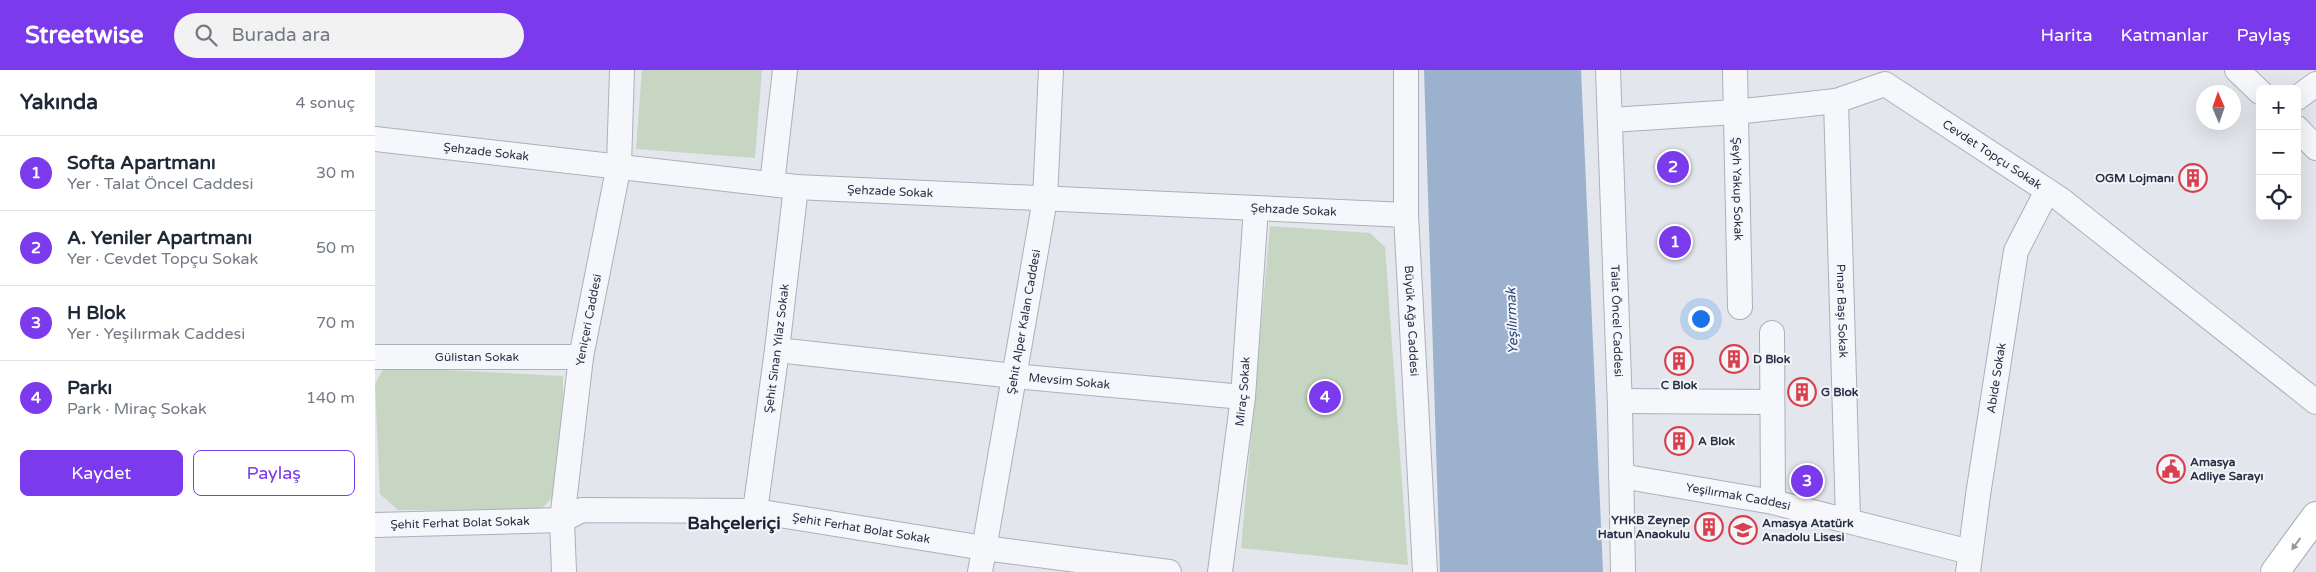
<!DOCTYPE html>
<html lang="tr">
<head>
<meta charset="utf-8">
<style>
  body { margin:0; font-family:"Varela Round",sans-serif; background:#f2f2f3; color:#1f2937 }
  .controls { position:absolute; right:15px; top:15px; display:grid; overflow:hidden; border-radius:8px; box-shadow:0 5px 20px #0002 }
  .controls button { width:45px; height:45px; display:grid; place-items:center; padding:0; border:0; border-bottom:1px solid #e0e1e3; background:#fff; color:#1f2937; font:25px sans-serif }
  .compass { position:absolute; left:1821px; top:15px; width:45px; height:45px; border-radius:50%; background:#fff; box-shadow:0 5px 20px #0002; rotate:358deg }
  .you { position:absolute; left:1325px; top:248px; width:18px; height:18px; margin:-12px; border:4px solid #fff; border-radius:50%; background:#1a73e8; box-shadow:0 0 0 8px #1a73e833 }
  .badge { display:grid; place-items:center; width:32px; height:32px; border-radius:50%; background:#7c3aed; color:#fff; font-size:16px; font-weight:700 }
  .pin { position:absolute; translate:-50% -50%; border:2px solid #fff; box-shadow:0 1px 5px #0006 }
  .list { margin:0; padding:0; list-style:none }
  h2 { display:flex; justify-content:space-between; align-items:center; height:65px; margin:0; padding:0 20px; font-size:21px }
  h2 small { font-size:16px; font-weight:400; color:#747a83 }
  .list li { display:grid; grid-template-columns:32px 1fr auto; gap:15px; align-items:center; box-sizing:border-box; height:75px; padding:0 20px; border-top:1px solid #e0e1e3 }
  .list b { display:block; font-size:19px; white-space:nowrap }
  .list p { margin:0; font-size:16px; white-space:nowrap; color:#747a83 }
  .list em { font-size:16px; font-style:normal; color:#747a83 }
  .actions { display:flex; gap:10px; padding:15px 20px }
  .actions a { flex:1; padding:11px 0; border:1px solid #7c3aed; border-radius:8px; text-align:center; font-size:18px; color:#7c3aed }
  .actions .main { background:#7c3aed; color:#fff }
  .icon { flex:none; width:28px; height:28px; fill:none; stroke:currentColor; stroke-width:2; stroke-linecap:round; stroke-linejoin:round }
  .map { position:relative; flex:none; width:1941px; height:502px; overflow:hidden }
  header { display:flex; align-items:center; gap:30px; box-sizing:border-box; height:70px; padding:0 25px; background:#7c3aed; color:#fff }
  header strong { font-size:24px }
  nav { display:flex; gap:28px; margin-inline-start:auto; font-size:18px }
  .search { width:350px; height:45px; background:#f2f2f3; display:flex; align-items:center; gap:12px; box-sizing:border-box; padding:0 18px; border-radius:28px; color:#747a83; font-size:19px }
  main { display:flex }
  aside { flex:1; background:#fff }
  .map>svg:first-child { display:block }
  .green { fill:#c7d6c3 }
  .water { fill:#9bb1ce }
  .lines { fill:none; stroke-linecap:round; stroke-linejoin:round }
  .minor-casing { stroke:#abb0ba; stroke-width:26 }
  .major-casing { stroke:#a1a9b9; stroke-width:30 }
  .minor { stroke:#f6f7fa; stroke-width:24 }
  .major { stroke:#fff; stroke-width:28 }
  .oneway { fill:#9498a2 }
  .labels { text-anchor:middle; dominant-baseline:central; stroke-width:4; stroke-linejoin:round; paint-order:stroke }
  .street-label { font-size:12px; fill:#293146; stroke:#f3f5f9 }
  .poi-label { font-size:12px; font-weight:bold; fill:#293146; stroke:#f3f5f9; text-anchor:start }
  .water-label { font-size:14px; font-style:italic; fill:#2f4d7d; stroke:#f3f5f9 }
  .district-label { font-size:18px; font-weight:bold; fill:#1b2237; stroke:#f3f5f9 }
</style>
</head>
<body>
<header>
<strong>Streetwise</strong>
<div class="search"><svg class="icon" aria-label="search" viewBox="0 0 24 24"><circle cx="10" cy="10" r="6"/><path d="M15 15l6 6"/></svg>Burada ara</div>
<nav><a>Harita</a><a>Katmanlar</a><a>Paylaş</a></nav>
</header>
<main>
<aside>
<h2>Yakında<small>4 sonuç</small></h2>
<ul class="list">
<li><span class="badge">1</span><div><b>Softa Apartmanı</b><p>Yer · Talat Öncel Caddesi</p></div><em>30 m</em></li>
<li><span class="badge">2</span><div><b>A. Yeniler Apartmanı</b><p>Yer · Cevdet Topçu Sokak</p></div><em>50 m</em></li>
<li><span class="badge">3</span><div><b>H Blok</b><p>Yer · Yeşilırmak Caddesi</p></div><em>70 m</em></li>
<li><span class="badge">4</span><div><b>Parkı</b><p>Park · Miraç Sokak</p></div><em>140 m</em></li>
</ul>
<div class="actions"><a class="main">Kaydet</a><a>Paylaş</a></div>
</aside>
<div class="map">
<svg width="1941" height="502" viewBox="0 0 1941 502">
  <rect width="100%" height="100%" fill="#e3e6ec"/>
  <g class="green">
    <path d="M 267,0 L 387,0 L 380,88 L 261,79 Z"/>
    <path d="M 895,156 L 995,163 L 1010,177 L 1033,495 L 866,478 Z"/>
    <path d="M 9,297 L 188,306 L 188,327 L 180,424 L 166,440 L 23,440 L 5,424 L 0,314 Z"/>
  </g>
  <path class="water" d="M 1049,0 L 1206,0 L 1228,502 L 1065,502 Z"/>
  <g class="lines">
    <defs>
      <g id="minor">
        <path id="s1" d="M 1031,0 L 1031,145 L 1050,502"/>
        <path id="s2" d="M 1233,0 L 1245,338 L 1248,502"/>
        <path id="s3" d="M 1360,0 L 1365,237"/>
        <path d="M 1862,0 L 1885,22"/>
        <path d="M 1922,28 L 1941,14"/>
        <path id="s4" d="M 1461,31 L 1473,450"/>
        <path id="s5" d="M 1236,50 L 1360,42 L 1461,31 L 1510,14 L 1685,129 L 1941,332"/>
        <path d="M 1922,58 L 1941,78"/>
        <path id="s6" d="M 0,69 L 421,117 L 1031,145"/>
        <path d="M 397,114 L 410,0"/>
        <path d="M 1397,263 L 1398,432"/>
        <path id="s7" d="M 402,280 L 639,306 L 868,327"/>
        <path id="s8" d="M 0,287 L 206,287"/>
        <path d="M 1245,331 L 1397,332"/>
        <path id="s9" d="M 1246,406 L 1398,432 L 1595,482"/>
        <path id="s10" d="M 380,441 L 402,280 L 421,117"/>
        <path id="s11" d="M 0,455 L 187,450 L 207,440 L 380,441 L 609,478 L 794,502"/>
        <path id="s12" d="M 189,502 L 187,450 L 206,287 L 244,95 L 247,0"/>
        <path id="s13" d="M 605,502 L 670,129 L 676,0"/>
        <path id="s14" d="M 845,502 L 868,327 L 881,138"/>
        <path id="s15" d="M 1593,502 L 1603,425 L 1641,181 L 1672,121"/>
      </g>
      <path id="major" d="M 1900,502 L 1941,446"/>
    </defs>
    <use href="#minor" class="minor-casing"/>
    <use href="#major" class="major-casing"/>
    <use href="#minor" class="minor"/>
    <use href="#major" class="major"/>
  </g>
  <defs><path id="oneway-solid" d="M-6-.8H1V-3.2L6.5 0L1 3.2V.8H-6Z" transform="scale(1.25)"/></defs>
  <use class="oneway" href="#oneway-solid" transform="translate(1921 474) rotate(126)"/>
  <defs>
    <symbol id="building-ring" viewBox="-11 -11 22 22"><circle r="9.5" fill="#f3f5f9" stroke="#d93f4c" stroke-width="1.5"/><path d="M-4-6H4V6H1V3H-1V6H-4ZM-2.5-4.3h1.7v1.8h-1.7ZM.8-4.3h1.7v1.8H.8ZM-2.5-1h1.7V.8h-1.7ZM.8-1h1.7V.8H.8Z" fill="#d93f4c"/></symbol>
    <symbol id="civic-ring" viewBox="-11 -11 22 22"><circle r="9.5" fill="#f3f5f9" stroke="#d93f4c" stroke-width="1.5"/><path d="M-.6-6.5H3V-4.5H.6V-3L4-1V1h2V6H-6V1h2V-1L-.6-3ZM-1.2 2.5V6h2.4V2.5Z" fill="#d93f4c"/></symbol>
    <symbol id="school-ring" viewBox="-11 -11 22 22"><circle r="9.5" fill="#f3f5f9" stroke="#d93f4c" stroke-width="1.5"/><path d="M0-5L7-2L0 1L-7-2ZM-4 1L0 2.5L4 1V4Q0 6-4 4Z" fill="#d93f4c"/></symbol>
  </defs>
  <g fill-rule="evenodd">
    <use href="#building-ring" x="1802" y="92" width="32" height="32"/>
    <use href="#building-ring" x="1343" y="273" width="32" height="32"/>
    <use href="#building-ring" x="1288" y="275" width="32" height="32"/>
    <use href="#building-ring" x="1411" y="306" width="32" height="32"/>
    <use href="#building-ring" x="1288" y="355" width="32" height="32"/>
    <use href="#civic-ring" x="1780" y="383" width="32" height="32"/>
    <use href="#building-ring" x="1318" y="441" width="32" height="32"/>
    <use href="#school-ring" x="1352" y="444" width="32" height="32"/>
  </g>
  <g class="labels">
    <g class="street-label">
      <text stroke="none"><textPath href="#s6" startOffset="112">Şehzade Sokak</textPath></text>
      <text stroke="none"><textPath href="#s5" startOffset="406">Cevdet Topçu Sokak</textPath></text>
      <text stroke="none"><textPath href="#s3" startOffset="119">Şeyh Yakup Sokak</textPath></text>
      <text stroke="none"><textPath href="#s6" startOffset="518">Şehzade Sokak</textPath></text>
      <text stroke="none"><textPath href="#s6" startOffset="922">Şehzade Sokak</textPath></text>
      <text stroke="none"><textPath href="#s4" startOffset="210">Pınar Başı Sokak</textPath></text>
      <text stroke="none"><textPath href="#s12" startOffset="254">Yeniçeri Caddesi</textPath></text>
      <text stroke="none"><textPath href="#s1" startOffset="251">Büyük Ağa Caddesi</textPath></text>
      <text stroke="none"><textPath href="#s2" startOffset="251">Talat Öncel Caddesi</textPath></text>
      <text stroke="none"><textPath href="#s13" startOffset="254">Şehit Alper Kalan Caddesi</textPath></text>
      <text stroke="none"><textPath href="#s10" startOffset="164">Şehit Sinan Yılaz Sokak</textPath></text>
      <text stroke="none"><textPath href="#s8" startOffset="102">Gülistan Sokak</textPath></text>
      <text stroke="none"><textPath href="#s15" startOffset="196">Abide Sokak</textPath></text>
      <text stroke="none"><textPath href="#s7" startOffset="294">Mevsim Sokak</textPath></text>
      <text stroke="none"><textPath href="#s14" startOffset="182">Miraç Sokak</textPath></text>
      <text stroke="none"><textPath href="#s9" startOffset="119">Yeşilırmak Caddesi</textPath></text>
      <text stroke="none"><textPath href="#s11" startOffset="85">Şehit Ferhat Bolat Sokak</textPath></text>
      <text stroke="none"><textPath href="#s11" startOffset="490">Şehit Ferhat Bolat Sokak</textPath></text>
    </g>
    <g class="poi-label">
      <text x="1799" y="108" text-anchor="end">OGM Lojmanı</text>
      <text x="1378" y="289">D Blok</text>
      <text x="1304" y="315" text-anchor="middle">C Blok</text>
      <text x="1446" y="322">G Blok</text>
      <text x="1323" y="371">A Blok</text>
      <text x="1815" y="392">Amasya<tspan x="1815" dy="14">Adliye Sarayı</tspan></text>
      <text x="1315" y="450" text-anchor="end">YHKB Zeynep<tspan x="1315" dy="14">Hatun Anaokulu</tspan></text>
      <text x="1387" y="453">Amasya Atatürk<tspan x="1387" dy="14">Anadolu Lisesi</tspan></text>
    </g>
    <g class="water-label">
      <text transform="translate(1137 251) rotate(-92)">Yeşilırmak</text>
    </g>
    <g class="district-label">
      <text x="359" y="453">Bahçeleriçi</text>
    </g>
  </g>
</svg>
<div class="controls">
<button>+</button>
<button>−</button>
<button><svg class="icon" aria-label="locate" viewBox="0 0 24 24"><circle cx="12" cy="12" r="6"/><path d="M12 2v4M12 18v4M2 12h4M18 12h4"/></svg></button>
</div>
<svg class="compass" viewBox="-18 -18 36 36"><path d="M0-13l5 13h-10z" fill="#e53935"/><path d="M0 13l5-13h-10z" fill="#747a83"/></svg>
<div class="you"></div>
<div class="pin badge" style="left:1300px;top:172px">1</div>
<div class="pin badge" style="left:1298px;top:97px">2</div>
<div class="pin badge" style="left:1432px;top:411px">3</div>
<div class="pin badge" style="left:950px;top:327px">4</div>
</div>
</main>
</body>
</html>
